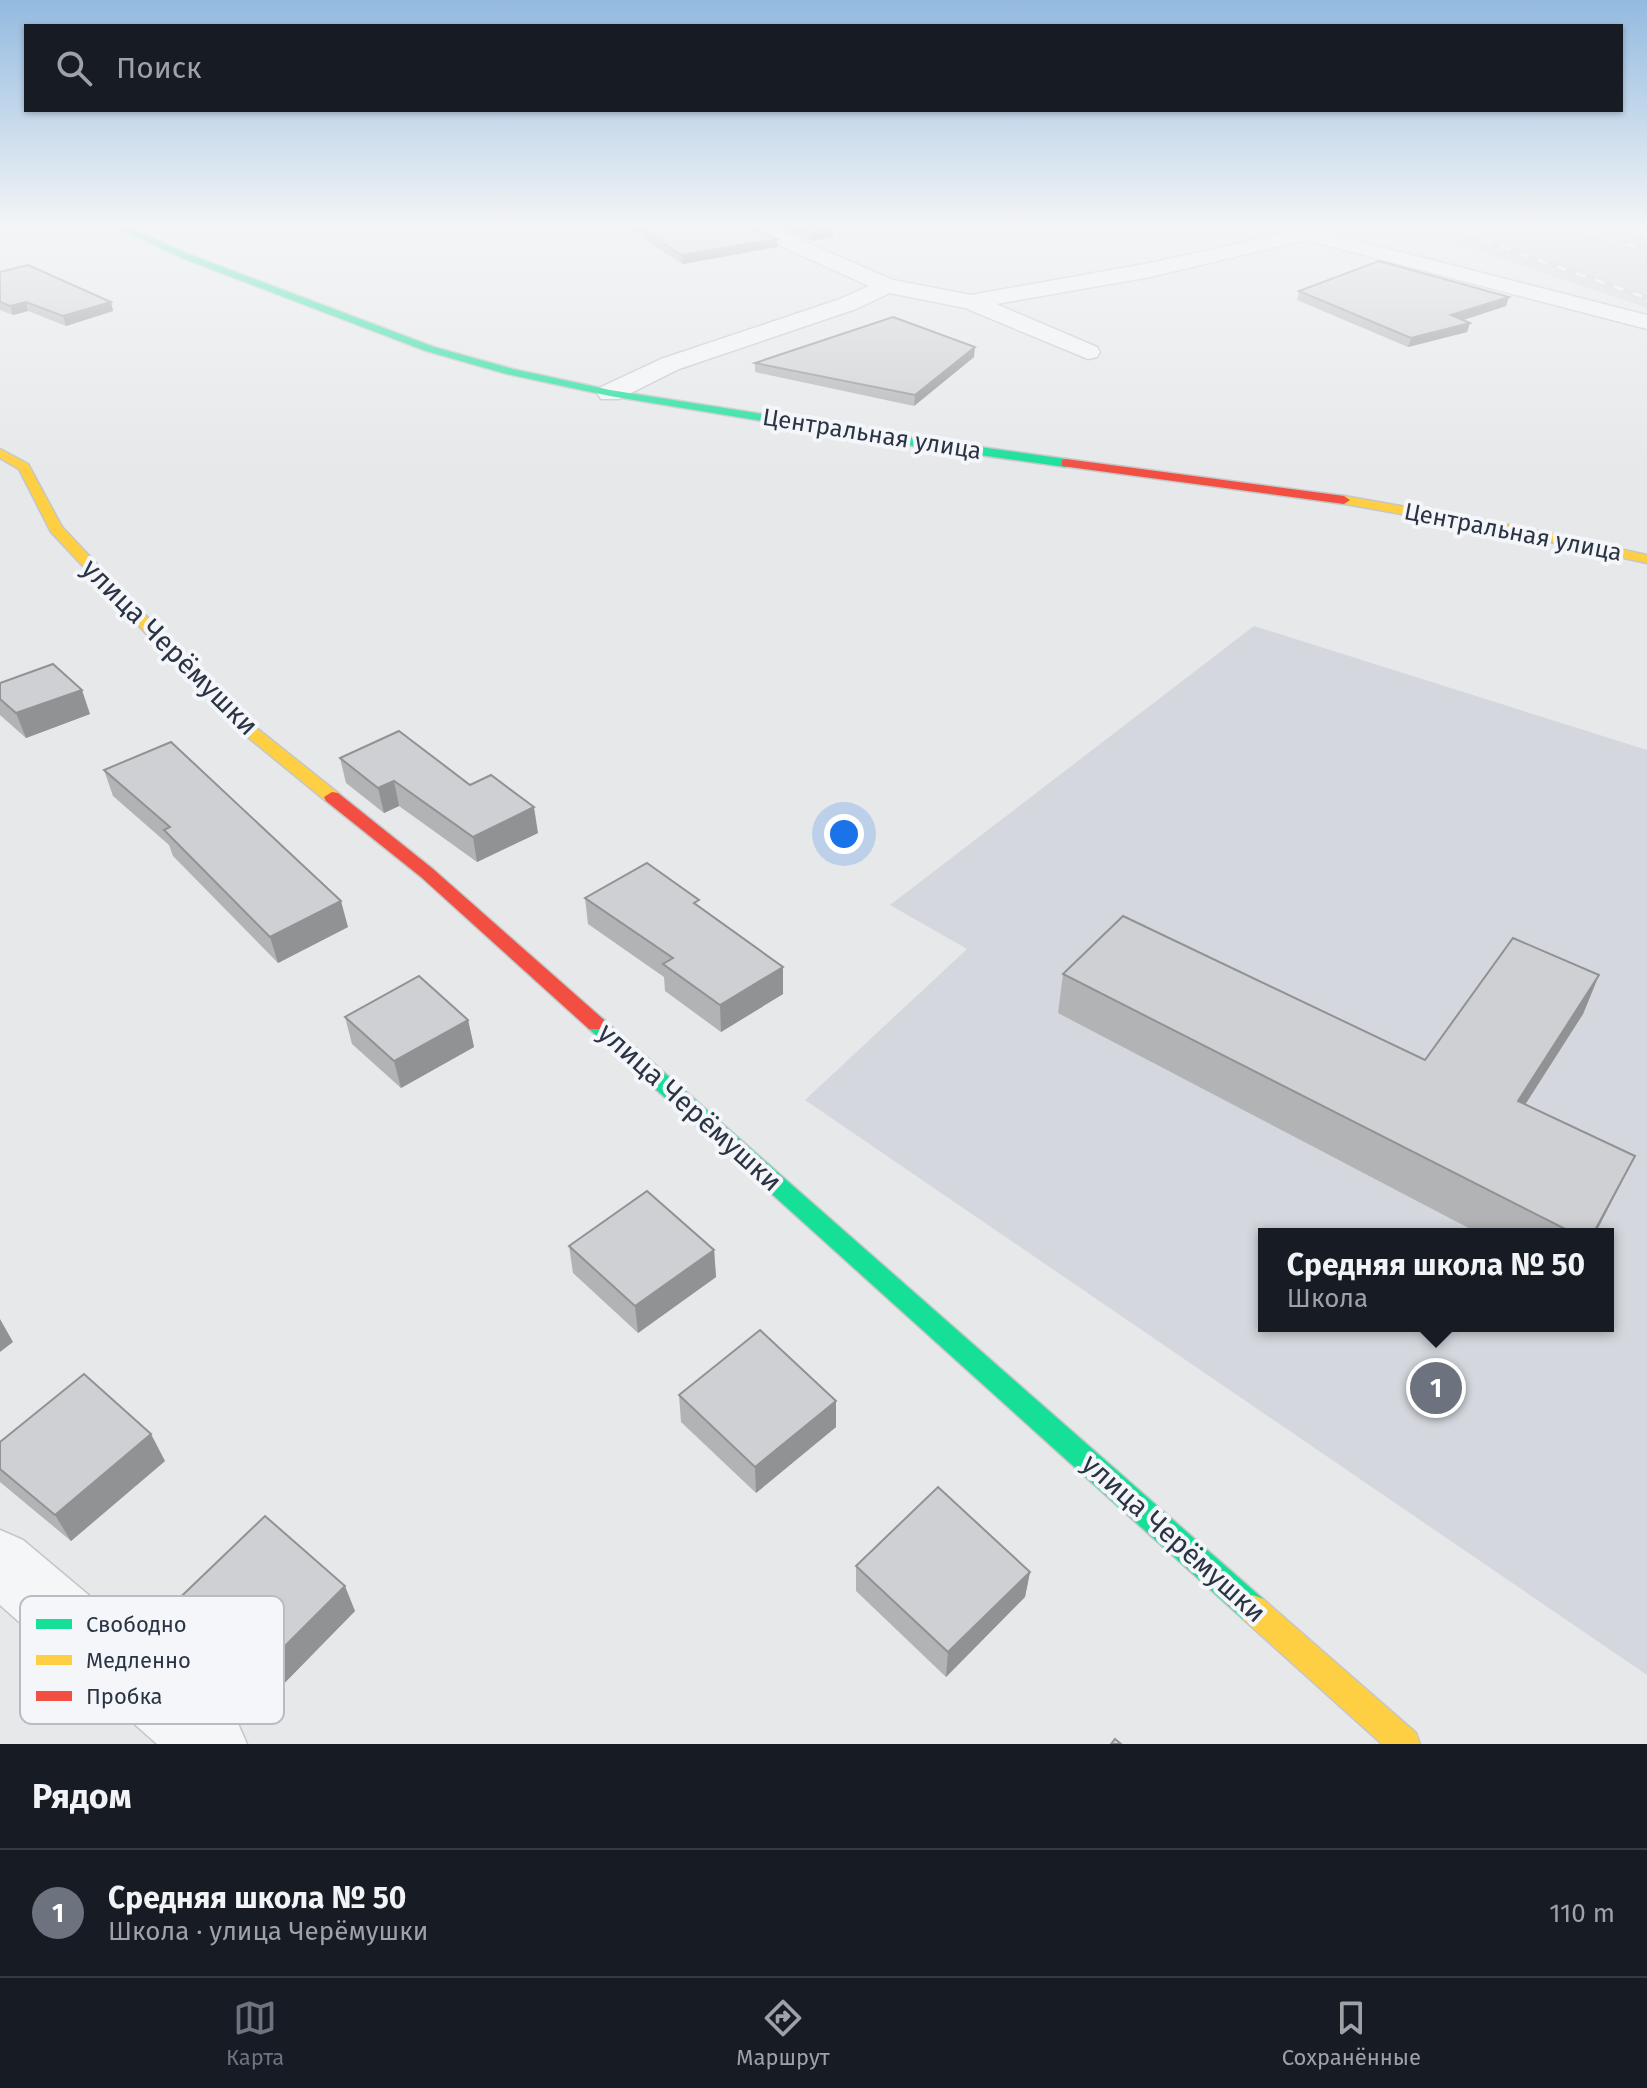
<!DOCTYPE html>
<html lang="ru">
<head>
<meta charset="utf-8">
<style>
  body { margin:0; font-family:"Fira Sans",sans-serif; background:#242831; color:#f1f3f6 }
  .you { position:absolute; left:844px; top:834px; width:28px; height:28px; margin:-20px; border:6px solid #fff; border-radius:50%; background:#1a73e8; box-shadow:0 0 0 12px #1a73e833 }
  .badge { display:grid; place-items:center; width:52px; height:52px; border-radius:50%; background:#6c737f; color:#fff; font-size:26px; font-weight:700 }
  .pin { position:absolute; translate:-50% -50%; border:4px solid #fff; box-shadow:0 2px 8px #0006 }
  .popup { position:absolute; left:1258px; top:1228px; width:356px; height:104px; box-sizing:border-box; display:grid; place-content:center; border-radius:0px; background:#171b24; filter:drop-shadow(0 2px 6px #0005); font-size:26px; white-space:nowrap; color:#9ea1a6 }
  .popup b { font-size:30px; color:#f1f3f6 }
  .popup::after { content:''; position:absolute; left:50%; top:100%; margin-left:-16px; border:16px solid transparent; border-top-color:#171b24 }
  .list { margin:0; padding:0; list-style:none }
  h2 { display:flex; justify-content:space-between; align-items:center; height:104px; margin:0; padding:0 32px; font-size:34px }
  h2 small { font-size:26px; font-weight:400; color:#9ea1a6 }
  .list li { display:grid; grid-template-columns:52px 1fr auto; gap:24px; align-items:center; box-sizing:border-box; height:128px; padding:0 32px; border-top:2px solid #363941 }
  .list b { display:block; font-size:30px; white-space:nowrap }
  .list p { margin:0; font-size:26px; white-space:nowrap; color:#9ea1a6 }
  .list em { font-size:26px; font-style:normal; color:#9ea1a6 }
  .icon { flex:none; width:44px; height:44px; fill:none; stroke:currentColor; stroke-width:2; stroke-linecap:round; stroke-linejoin:round }
  .map { position:relative; flex:none; width:1647px; height:1744px; overflow:hidden }
  .search { position:absolute; background:#171b24; box-shadow:0 2px 6px #0004; left:24px; right:24px; top:24px; height:88px; display:flex; align-items:center; gap:20px; box-sizing:border-box; padding:0 28px; border-radius:0px; color:#9ea1a6; font-size:30px }
  .sheet { height:232px; background:#171b24 }
  nav { display:flex; justify-content:space-around; align-items:center; box-sizing:border-box; height:112px; border-top:2px solid #363941; background:#171b24; font-size:22px; color:#9ea1a6 }
  nav a { display:grid; justify-items:center; gap:4px }
  nav .on { color:#6c737f }
  .map>svg:first-child { display:block }
  .built { fill:#d4d7dd; fill-rule:evenodd }
  .lines { fill:none; stroke-linecap:round; stroke-linejoin:round }
  .street-casing { stroke:#c4c6c8; stroke-width:3 }
  .fast-casing { stroke:#c4c6c8; stroke-width:3 }
  .slow-casing { stroke:#c4c6c8; stroke-width:3 }
  .jam-casing { stroke:#c4c6c8; stroke-width:3 }
  .street { fill:#f5f6f7; fill-rule:evenodd }
  .fast { fill:#16e098; fill-rule:evenodd }
  .slow { fill:#ffcf43; fill-rule:evenodd }
  .jam { fill:#f24e42; fill-rule:evenodd }
  .rail-casing { stroke:#cecfd2; stroke-width:5 }
  .rail { stroke:#f4f6f9; stroke-width:3; stroke-dasharray:10; stroke-linecap:butt }
  .wall { fill:#b1b3b5 }
  .shaded-wall { fill:#909294 }
  .building { fill:#ced0d3; stroke:#909294; stroke-width:2 }
  .labels { text-anchor:middle; dominant-baseline:central; stroke-width:8; stroke-linejoin:round; paint-order:stroke }
  .far-street-label { font-size:24px; fill:#2b3445; stroke:#f4f6f9 }
  .street-label { font-size:28px; fill:#2b3445; stroke:#f4f6f9 }
  .key { fill:#f4f6f9; stroke:#b8bcc3; stroke-width:2 }
  .key-label { font-size:22px; fill:#2b3445 }
</style>
</head>
<body>
<div class="map">
<svg width="1647" height="1744" viewBox="0 0 1647 1744">
  <rect width="100%" height="100%" fill="#e6e8ea"/>
  <g class="built">
    <path d="M 1417,227 L 1609,227 L 1647,238 L 1647,308 L 1433,235 Z"/>
    <path d="M 1254,626 L 1647,750 L 1647,1675 L 805,1100 L 967,949 L 890,905 ZM 1264,1234 L 1608,1234 L 1608,1326 L 1264,1326 Z"/>
  </g>
  <g class="lines">
    <defs>
      <g id="street">
        <path d="M 745,227 L 771,227 L 893,280 L 971,295 L 1150,263 L 1281,234 L 1272,231 L 1269,227 L 1302,227 L 1647,315 L 1647,329 L 1306,240 L 1150,277 L 996,304 L 1097,347 L 1100,352 L 1097,357 L 1088,359 L 965,308 L 890,293 L 856,309 L 679,369 L 619,399 L 601,399 L 597,393 L 601,387 L 661,359 L 840,299 L 869,286 L 748,231 Z"/>
        <path d="M 0,1530 L 23,1540 L 236,1719 L 247,1744 L 157,1744 L 0,1605 Z"/>
      </g>
      <g id="fast">
        <path d="M 116,227 L 127,227 L 188,254 L 434,347 L 513,369 L 610,390 L 914,438 L 1066,459 L 1072,463 L 1066,467 L 914,446 L 610,396 L 507,374 L 426,351 L 182,258 Z"/>
        <path d="M 596,1017 L 603,1019 L 1263,1599 L 1267,1609 L 1263,1619 L 1253,1623 L 1243,1619 L 589,1029 L 586,1024 L 589,1019 Z"/>
      </g>
      <g id="slow">
        <path d="M 0,449 L 28,464 L 62,527 L 239,714 L 338,793 L 340,797 L 338,801 L 326,801 L 227,720 L 51,532 L 19,469 L 0,458 Z"/>
        <path d="M 1344,496 L 1519,527 L 1647,555 L 1647,563 L 1519,535 L 1340,503 L 1340,497 Z"/>
        <path d="M 1253,1595 L 1263,1599 L 1416,1733 L 1420,1744 L 1382,1744 L 1243,1619 L 1239,1609 L 1243,1599 Z"/>
      </g>
      <g id="jam">
        <path d="M 1066,459 L 1344,496 L 1350,500 L 1344,504 L 1062,466 L 1062,460 Z"/>
        <path d="M 332,792 L 338,793 L 433,869 L 603,1019 L 606,1024 L 603,1029 L 589,1029 L 421,877 L 326,801 L 324,797 Z"/>
      </g>
    </defs>
    <use href="#street" class="street-casing"/>
    <use href="#fast" class="fast-casing"/>
    <use href="#slow" class="slow-casing"/>
    <use href="#jam" class="jam-casing"/>
    <use href="#street" class="street"/>
    <use href="#fast" class="fast"/>
    <use href="#slow" class="slow"/>
    <use href="#jam" class="jam"/>
    <defs>
      <g id="rail">
        <path d="M 1444,227 L 1647,298"/>
        <path d="M 1569,227 L 1647,250"/>
      </g>
    </defs>
    <use href="#rail" class="rail-casing"/>
    <use href="#rail" class="rail"/>
  </g>
  <g class="wall">
    <path d="M 624,227 L 750,227 L 777,239 L 777,247 L 683,264 Z"/>
    <path d="M 778,227 L 829,227 L 833,229 L 833,237 L 811,241 Z"/>
    <path d="M 0,272 L 111,302 L 113,311 L 66,326 L 28,311 L 13,315 L 0,310 Z"/>
    <path d="M 1299,291 L 1509,297 L 1506,306 L 1463,320 L 1470,323 L 1467,332 L 1408,347 L 1297,300 Z"/>
    <path d="M 974,357 L 914,406 L 755,372 L 755,363 Z"/>
    <path d="M 0,683 L 90,714 L 26,738 L 0,715 Z"/>
    <path d="M 340,758 L 470,785 L 538,833 L 477,862 L 399,806 L 384,813 L 346,783 Z"/>
    <path d="M 104,770 L 348,927 L 278,963 L 173,856 L 169,845 L 113,796 Z"/>
    <path d="M 585,898 L 699,907 L 783,994 L 721,1032 L 665,991 L 664,977 L 588,924 Z"/>
    <path d="M 1063,974 L 1425,1060 L 1599,975 L 1583,1014 L 1525,1104 L 1635,1156 L 1595,1234 L 1480,1234 L 1058,1013 Z"/>
    <path d="M 345,1017 L 468,1020 L 474,1047 L 401,1088 L 352,1044 Z"/>
    <path d="M 569,1246 L 714,1250 L 716,1277 L 638,1333 L 573,1273 Z"/>
    <path d="M 679,1395 L 836,1427 L 756,1493 L 681,1422 Z"/>
    <path d="M 0,1442 L 165,1461 L 71,1541 L 0,1482 Z"/>
    <path d="M 856,1566 L 1030,1572 L 1025,1597 L 946,1677 L 856,1591 Z"/>
    <path d="M 166,1611 L 355,1611 L 262,1706 L 180,1636 Z"/>
  </g>
  <g class="shaded-wall">
    <path d="M 0,227 L 18,227 L 0,231 Z"/>
    <path d="M 833,229 L 833,237 L 811,241 L 811,233 Z"/>
    <path d="M 777,239 L 777,247 L 683,264 L 682,255 Z"/>
    <path d="M 1509,297 L 1506,306 L 1448,325 L 1451,315 Z"/>
    <path d="M 26,302 L 28,311 L 13,315 L 10,306 Z"/>
    <path d="M 111,302 L 113,311 L 66,326 L 63,316 Z"/>
    <path d="M 1470,323 L 1467,332 L 1408,347 L 1411,338 Z"/>
    <path d="M 975,347 L 974,357 L 914,406 L 915,395 Z"/>
    <path d="M 82,690 L 90,714 L 26,738 L 16,713 Z"/>
    <path d="M 394,781 L 399,806 L 384,813 L 378,788 Z"/>
    <path d="M 534,807 L 538,833 L 477,862 L 473,837 Z"/>
    <path d="M 341,901 L 348,927 L 278,963 L 270,937 Z"/>
    <path d="M 783,967 L 783,994 L 721,1032 L 720,1005 Z"/>
    <path d="M 1599,975 L 1583,1014 L 1502,1141 L 1518,1101 Z"/>
    <path d="M 468,1020 L 474,1047 L 401,1088 L 394,1061 Z"/>
    <path d="M 1635,1156 L 1595,1234 L 1593,1234 Z"/>
    <path d="M 714,1250 L 716,1277 L 638,1333 L 635,1306 Z"/>
    <path d="M 0,1319 L 13,1342 L 0,1352 Z"/>
    <path d="M 836,1401 L 836,1427 L 756,1493 L 755,1467 Z"/>
    <path d="M 151,1434 L 165,1461 L 71,1541 L 55,1515 Z"/>
    <path d="M 1030,1572 L 1025,1597 L 946,1677 L 948,1652 Z"/>
    <path d="M 345,1586 L 355,1611 L 262,1706 L 249,1682 Z"/>
  </g>
  <g class="building">
    <path d="M 637,227 L 750,227 L 777,239 L 682,255 Z"/>
    <path d="M 797,227 L 829,227 L 833,229 L 811,233 Z"/>
    <path d="M 1379,261 L 1509,297 L 1451,315 L 1470,323 L 1411,338 L 1299,291 Z"/>
    <path d="M 28,265 L 111,302 L 63,316 L 26,302 L 10,306 L 0,302 L 0,272 Z"/>
    <path d="M 893,317 L 975,347 L 915,395 L 755,363 Z"/>
    <path d="M 53,664 L 82,690 L 16,713 L 0,699 L 0,683 Z"/>
    <path d="M 399,731 L 470,785 L 491,775 L 534,807 L 473,837 L 394,781 L 378,788 L 340,758 Z"/>
    <path d="M 171,742 L 341,901 L 270,937 L 164,830 L 170,827 L 104,770 Z"/>
    <path d="M 647,863 L 699,900 L 694,903 L 783,967 L 720,1005 L 663,964 L 673,958 L 585,898 Z"/>
    <path d="M 1123,916 L 1425,1060 L 1513,938 L 1599,975 L 1518,1101 L 1635,1156 L 1593,1234 L 1575,1234 L 1063,974 Z"/>
    <path d="M 419,976 L 468,1020 L 394,1061 L 345,1017 Z"/>
    <path d="M 647,1191 L 714,1250 L 635,1306 L 569,1246 Z"/>
    <path d="M 760,1330 L 836,1401 L 755,1467 L 679,1395 Z"/>
    <path d="M 84,1374 L 151,1434 L 55,1515 L 0,1469 L 0,1442 Z"/>
    <path d="M 938,1487 L 1030,1572 L 948,1652 L 856,1566 Z"/>
    <path d="M 265,1516 L 345,1586 L 249,1682 L 166,1611 Z"/>
    <path d="M 1115,1739 L 1121,1744 L 1111,1744 Z"/>
  </g>
  <linearGradient id="sky" x2="0" y2="1"><stop stop-color="#93bae0"/><stop offset="0.48" stop-color="#f4f5f6"/><stop offset="1" stop-color="#f4f5f6" stop-opacity="0"/></linearGradient>
  <rect width="1647" height="471" fill="url(#sky)"/>
  <g class="labels">
    <g class="far-street-label">
      <text transform="translate(872 434) rotate(9)">Центральная улица</text>
      <text transform="translate(1513 532) rotate(11)">Центральная улица</text>
    </g>
    <g class="street-label">
      <text transform="translate(170 647) rotate(45)">улица Черёмушки</text>
      <text transform="translate(690 1107) rotate(42)">улица Черёмушки</text>
      <text transform="translate(1174 1538) rotate(42)">улица Черёмушки</text>
    </g>
  </g>
  <rect x="20" y="1596" width="264" height="128" rx="12" class="key"/>
  <rect x="36" y="1619" width="36" height="10" fill="#16e098"/>
  <rect x="36" y="1655" width="36" height="10" fill="#ffcf43"/>
  <rect x="36" y="1691" width="36" height="10" fill="#f24e42"/>
  <g class="key-label">
    <text x="86" y="1632">Свободно</text>
    <text x="86" y="1668">Медленно</text>
    <text x="86" y="1704">Пробка</text>
  </g>
</svg>
<div class="you"></div>
<div class="pin badge" style="left:1436px;top:1388px">1</div>
<div class="popup"><b>Средняя школа № 50</b>Школа</div>
<div class="search"><svg class="icon" aria-label="search" viewBox="0 0 24 24"><circle cx="10" cy="10" r="6"/><path d="M15 15l6 6"/></svg>Поиск</div>
</div>
<section class="sheet">
<h2>Рядом<small></small></h2>
<ul class="list">
<li><span class="badge">1</span><div><b>Средняя школа № 50</b><p>Школа · улица Черёмушки</p></div><em>110 m</em></li>
</ul>
</section>
<nav>
<a class="on"><svg class="icon" aria-label="map" viewBox="0 0 24 24"><path d="M3 6l6-2 6 2 6-2v14l-6 2-6-2-6 2zM9 4v14M15 6v14"/></svg>Карта</a>
<a><svg class="icon" aria-label="directions" viewBox="0 0 24 24"><path d="M12 3l9 9-9 9-9-9zM9 14v-3h6M13 9l2 2-2 2"/></svg>Маршрут</a>
<a><svg class="icon" aria-label="saved" viewBox="0 0 24 24"><path d="M7 4h10v16l-5-4-5 4z"/></svg>Сохранённые</a>
</nav>
</body>
</html>
